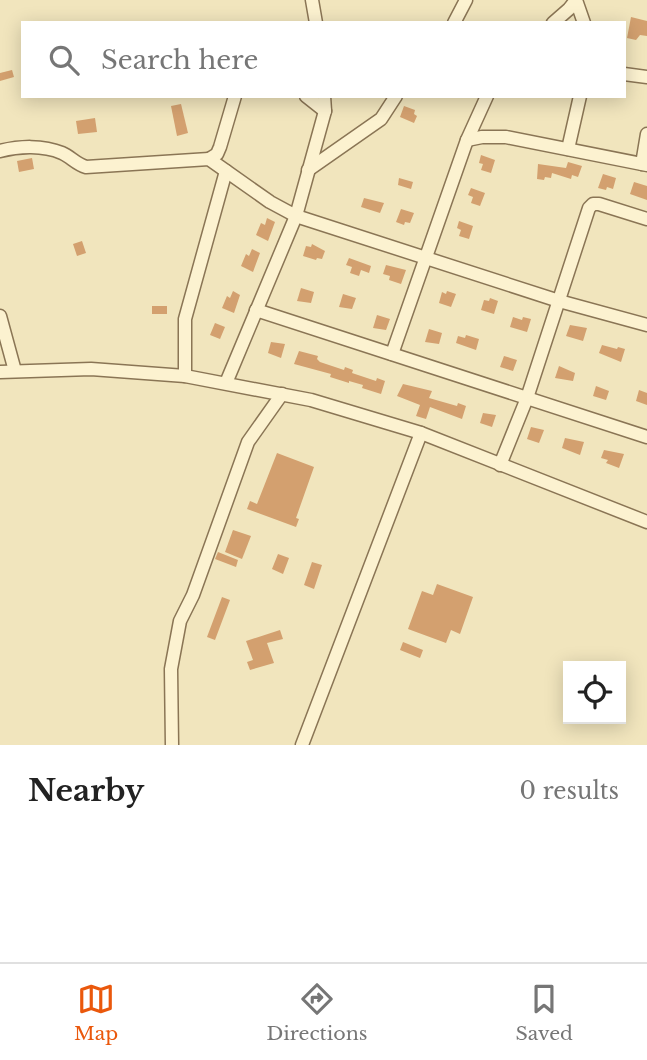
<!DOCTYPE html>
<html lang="en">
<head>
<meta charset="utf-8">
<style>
  body { margin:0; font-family:"Libre Baskerville",serif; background:#f6f6f6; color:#222 }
  .controls { position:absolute; right:21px; bottom:21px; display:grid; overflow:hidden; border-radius:0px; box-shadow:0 4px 18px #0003 }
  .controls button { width:63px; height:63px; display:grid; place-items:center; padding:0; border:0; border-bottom:2px solid #e0e0e0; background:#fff; color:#222; font:35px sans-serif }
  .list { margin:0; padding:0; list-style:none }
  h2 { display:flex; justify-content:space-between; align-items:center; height:91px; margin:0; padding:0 28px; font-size:30px }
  h2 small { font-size:23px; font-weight:400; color:#767676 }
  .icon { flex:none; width:38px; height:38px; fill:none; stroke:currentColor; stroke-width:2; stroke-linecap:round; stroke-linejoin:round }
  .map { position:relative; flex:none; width:647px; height:745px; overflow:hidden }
  .search { position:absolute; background:#fff; box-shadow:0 4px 18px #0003; left:21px; right:21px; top:21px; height:77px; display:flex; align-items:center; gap:18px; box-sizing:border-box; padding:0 24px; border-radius:0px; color:#767676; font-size:26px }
  .sheet { height:217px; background:#fff }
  nav { display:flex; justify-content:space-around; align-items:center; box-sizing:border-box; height:98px; border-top:2px solid #e0e0e0; background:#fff; font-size:19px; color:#767676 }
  nav a { display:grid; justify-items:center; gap:4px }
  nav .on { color:#ea580c }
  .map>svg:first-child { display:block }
  .building { fill:#d3a06f }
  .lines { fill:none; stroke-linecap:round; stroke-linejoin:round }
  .minor-casing { stroke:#8a7555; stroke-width:15 }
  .minor { stroke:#fcf2d0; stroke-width:12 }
</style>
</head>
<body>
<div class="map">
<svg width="647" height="745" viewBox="0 0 647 745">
  <rect width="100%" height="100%" fill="#f1e5bd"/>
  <g class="building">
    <path d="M 631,17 L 647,21 L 647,36 L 640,35 L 636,40 L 627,38 Z"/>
    <path d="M 12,70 L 14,77 L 0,81 L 0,73 Z"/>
    <path d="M 181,104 L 188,133 L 177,136 L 171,106 Z"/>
    <path d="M 404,106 L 415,110 L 414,114 L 417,116 L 414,123 L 400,117 Z"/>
    <path d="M 95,118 L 97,132 L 78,134 L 76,121 Z"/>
    <path d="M 481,155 L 495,160 L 491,173 L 481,170 L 483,164 L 479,163 Z"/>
    <path d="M 32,158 L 34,169 L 19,172 L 17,161 Z"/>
    <path d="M 568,162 L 582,166 L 578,177 L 572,175 L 571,179 L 552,173 L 551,178 L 545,177 L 544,180 L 537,179 L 538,164 L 566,168 Z"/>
    <path d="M 603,174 L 616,178 L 613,189 L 607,187 L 606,190 L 598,188 Z"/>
    <path d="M 399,178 L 413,182 L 411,189 L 398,185 Z"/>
    <path d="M 634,182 L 647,186 L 647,200 L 630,194 Z"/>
    <path d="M 471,188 L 485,193 L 480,206 L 471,203 L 473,197 L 468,195 Z"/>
    <path d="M 364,198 L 384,203 L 380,213 L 361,207 Z"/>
    <path d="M 401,209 L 414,213 L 410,223 L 405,222 L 404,225 L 396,222 Z"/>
    <path d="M 267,218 L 275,222 L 268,241 L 256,235 L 261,223 L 265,225 Z"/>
    <path d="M 459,221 L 473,226 L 469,239 L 459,236 L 461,230 L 457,228 Z"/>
    <path d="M 82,241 L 86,253 L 77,256 L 73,244 Z"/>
    <path d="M 312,244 L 325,251 L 322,259 L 317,258 L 316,260 L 303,256 L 306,246 L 311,247 Z"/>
    <path d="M 252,249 L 260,253 L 253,272 L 241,266 L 246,254 L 249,256 Z"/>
    <path d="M 349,258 L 371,266 L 369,273 L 361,270 L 359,276 L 350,273 L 352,267 L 346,265 Z"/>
    <path d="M 386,265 L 406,270 L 401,284 L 389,280 L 390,276 L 383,274 Z"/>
    <path d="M 301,288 L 314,292 L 311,303 L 297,301 Z"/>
    <path d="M 233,291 L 240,295 L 234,313 L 222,308 L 227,296 L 230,298 Z"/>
    <path d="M 447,291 L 456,294 L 451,307 L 439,303 L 442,292 L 446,294 Z"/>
    <path d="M 343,294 L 356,298 L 352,309 L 339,307 Z"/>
    <path d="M 490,298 L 498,301 L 494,314 L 481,310 L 484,300 L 489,301 Z"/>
    <rect x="152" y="306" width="15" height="8"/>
    <path d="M 377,315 L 390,319 L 386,330 L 373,328 Z"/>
    <path d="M 513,317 L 522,320 L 523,317 L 531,319 L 527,332 L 510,327 Z"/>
    <path d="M 215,323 L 225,327 L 220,339 L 210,335 Z"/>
    <path d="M 570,325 L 587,328 L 583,341 L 566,336 Z"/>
    <path d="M 429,329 L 442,333 L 439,344 L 425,342 Z"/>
    <path d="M 466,335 L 479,339 L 476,350 L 456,343 L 458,336 L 465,338 Z"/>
    <path d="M 271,342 L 285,344 L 281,358 L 268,353 Z"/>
    <path d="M 602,345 L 617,349 L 618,347 L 625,349 L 621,362 L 599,353 Z"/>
    <path d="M 299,351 L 318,356 L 317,359 L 320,362 L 344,370 L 345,367 L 353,370 L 352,373 L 376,381 L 377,378 L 385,381 L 381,394 L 362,388 L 363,385 L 349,381 L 349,383 L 330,377 L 331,374 L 294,364 Z"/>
    <path d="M 504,356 L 517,360 L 513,371 L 500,367 Z"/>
    <path d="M 559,366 L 575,373 L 573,381 L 555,378 Z"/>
    <path d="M 403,384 L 432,391 L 429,398 L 457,406 L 458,403 L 466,406 L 462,419 L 430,407 L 426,419 L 416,416 L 420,405 L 397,396 Z"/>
    <path d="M 596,386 L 609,391 L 606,400 L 593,396 Z"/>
    <path d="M 639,390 L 647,393 L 647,405 L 636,401 Z"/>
    <path d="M 483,413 L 496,415 L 492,427 L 480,423 Z"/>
    <path d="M 531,427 L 544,430 L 539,443 L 527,439 Z"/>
    <path d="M 565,438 L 584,442 L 580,455 L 562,448 Z"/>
    <path d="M 604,450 L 624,454 L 619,468 L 606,463 L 608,460 L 601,458 Z"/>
    <path d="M 277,453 L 314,467 L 296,518 L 299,519 L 296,527 L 247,509 L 250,501 L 257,504 Z"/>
    <path d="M 233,530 L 251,536 L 242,559 L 225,552 Z"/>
    <path d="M 218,552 L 238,560 L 236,567 L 215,559 Z"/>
    <path d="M 278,554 L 289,558 L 283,574 L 272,569 Z"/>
    <path d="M 312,562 L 322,565 L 314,589 L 304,585 Z"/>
    <path d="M 437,584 L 473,597 L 460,634 L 451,630 L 446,643 L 408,629 L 422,591 L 433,595 Z"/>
    <path d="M 222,597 L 230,600 L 215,640 L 207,637 Z"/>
    <path d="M 280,630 L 283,639 L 267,643 L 274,663 L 250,670 L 247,662 L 253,660 L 246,641 Z"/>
    <path d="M 403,642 L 423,650 L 420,658 L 400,650 Z"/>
  </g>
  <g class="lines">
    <defs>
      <g id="minor">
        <path d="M 312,0 L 316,23"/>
        <path d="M 576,0 L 584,23"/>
        <path d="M 454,23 L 466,0"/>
        <path d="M 553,23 L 569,9 L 576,0"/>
        <path d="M 624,74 L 647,77"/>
        <path d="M 306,96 L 325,111"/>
        <path d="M 467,140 L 482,137 L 506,137 L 647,165"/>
        <path d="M 568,149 L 580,96"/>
        <path d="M 0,151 C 19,146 43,145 62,153 C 71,157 76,164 86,167 L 209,159 L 270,202 L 296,216 L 325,111 L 324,96"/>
        <path d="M 209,159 L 217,154 L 220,147 L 235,96"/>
        <path d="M 642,164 L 647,134"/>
        <path d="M 308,170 L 381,119 L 396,96"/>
        <path d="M 256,310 L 647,437"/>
        <path d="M 0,316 L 15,371"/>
        <path d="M 392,354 L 467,140 L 487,96"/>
        <path d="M 0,372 L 91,369 L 185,376 L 311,400 L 421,433 L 647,522"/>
        <path d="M 185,376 L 185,319 L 226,171"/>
        <path d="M 226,383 L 296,216 L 559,301 L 647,325"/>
        <path d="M 500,465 L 527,398 L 589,208 L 593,204 L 599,204 L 647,219"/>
        <path d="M 172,745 L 171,669 L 180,621 L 193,595 L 248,442 L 282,394"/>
        <path d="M 302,745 L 421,433"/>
      </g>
    </defs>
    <use href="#minor" class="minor-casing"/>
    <use href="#minor" class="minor"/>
  </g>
</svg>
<div class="controls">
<button><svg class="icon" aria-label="locate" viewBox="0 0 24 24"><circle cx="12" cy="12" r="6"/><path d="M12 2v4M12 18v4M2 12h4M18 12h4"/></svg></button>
</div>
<div class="search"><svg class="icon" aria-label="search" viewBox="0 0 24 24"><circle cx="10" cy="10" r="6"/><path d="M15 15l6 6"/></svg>Search here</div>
</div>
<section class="sheet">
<h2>Nearby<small>0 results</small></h2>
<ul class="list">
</ul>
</section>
<nav>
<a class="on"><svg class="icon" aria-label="map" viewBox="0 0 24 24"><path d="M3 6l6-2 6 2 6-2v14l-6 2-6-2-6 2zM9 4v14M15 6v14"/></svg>Map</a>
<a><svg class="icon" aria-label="directions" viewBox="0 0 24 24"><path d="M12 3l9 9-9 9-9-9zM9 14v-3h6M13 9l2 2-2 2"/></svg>Directions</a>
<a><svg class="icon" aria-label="saved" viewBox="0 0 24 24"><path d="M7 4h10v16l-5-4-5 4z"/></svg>Saved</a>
</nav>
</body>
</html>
